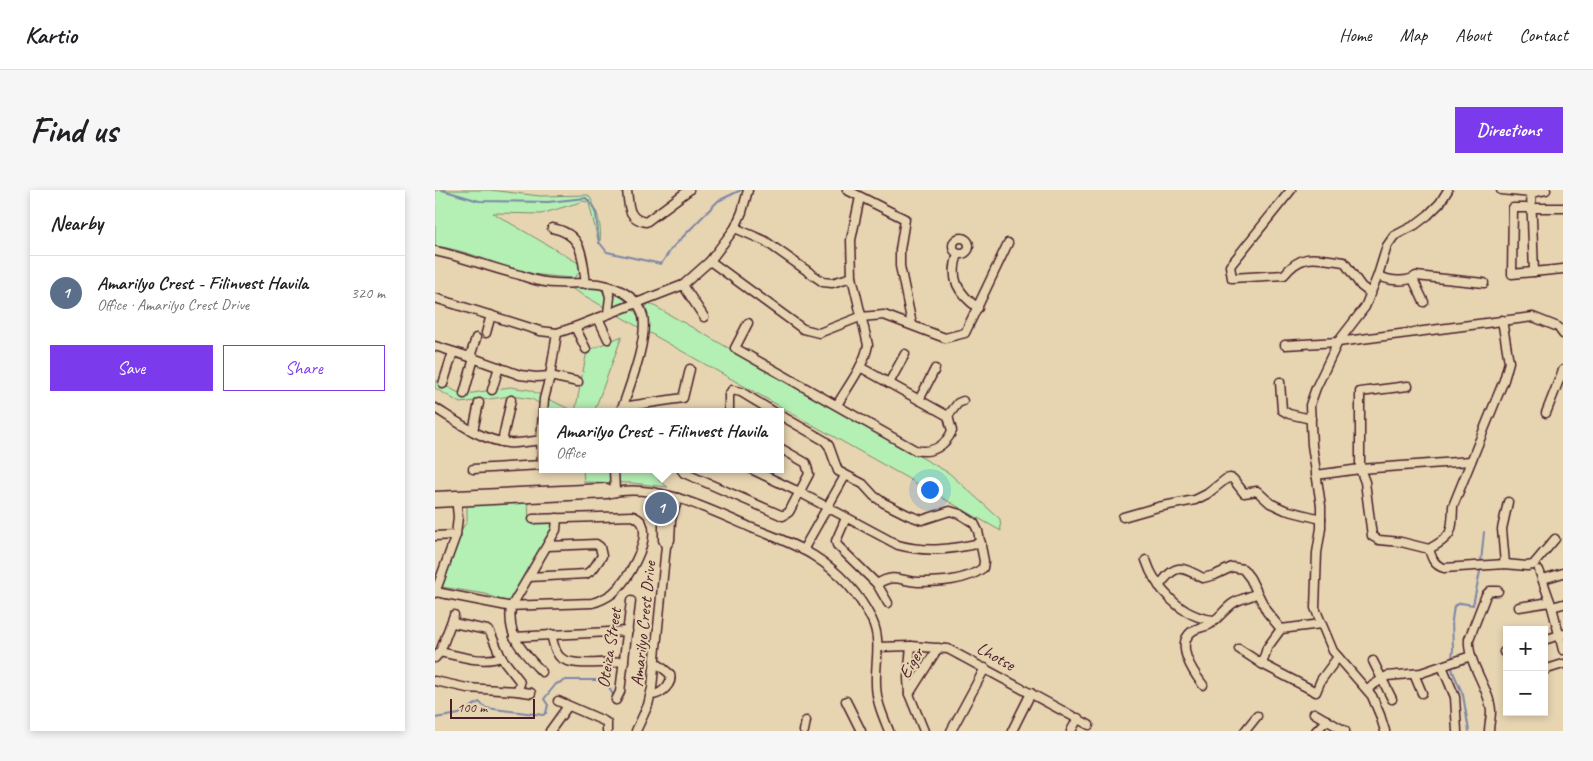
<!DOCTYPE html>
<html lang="en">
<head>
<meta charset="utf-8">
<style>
  body { margin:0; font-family:Caveat,sans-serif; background:#f6f6f6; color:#202124 }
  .controls { position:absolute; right:15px; bottom:15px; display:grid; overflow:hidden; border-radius:0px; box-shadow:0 2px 8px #0003 }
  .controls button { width:45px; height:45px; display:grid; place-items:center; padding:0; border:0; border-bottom:1px solid #e0e0e0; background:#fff; color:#202124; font:25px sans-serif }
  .scale { position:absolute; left:15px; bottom:12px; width:85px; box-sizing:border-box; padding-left:5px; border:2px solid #4a1f2b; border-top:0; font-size:14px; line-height:18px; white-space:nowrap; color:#4a1f2b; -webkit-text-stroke:4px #e7d5b2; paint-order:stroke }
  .you { position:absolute; left:494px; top:299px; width:18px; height:18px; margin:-12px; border:4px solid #fff; border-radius:50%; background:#1a73e8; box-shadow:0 0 0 8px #1a73e833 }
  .badge { display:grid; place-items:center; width:32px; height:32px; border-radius:50%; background:#7c3aed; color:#fff; font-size:16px; font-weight:700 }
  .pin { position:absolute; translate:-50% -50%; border:2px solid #fff; box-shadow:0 1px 5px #0006 }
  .popup { position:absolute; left:104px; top:218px; width:245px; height:65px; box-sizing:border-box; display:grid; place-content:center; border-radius:0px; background:#fff; filter:drop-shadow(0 1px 4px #0005); font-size:16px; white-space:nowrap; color:#757577 }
  .popup b { font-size:19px; color:#202124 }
  .popup::after { content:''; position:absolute; left:50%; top:100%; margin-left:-10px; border:10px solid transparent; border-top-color:#fff }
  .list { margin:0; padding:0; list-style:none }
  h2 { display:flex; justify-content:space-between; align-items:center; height:65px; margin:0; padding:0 20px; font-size:21px }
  h2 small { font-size:16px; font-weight:400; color:#757577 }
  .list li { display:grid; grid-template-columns:32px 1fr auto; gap:15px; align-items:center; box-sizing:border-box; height:75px; padding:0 20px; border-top:1px solid #e0e0e0 }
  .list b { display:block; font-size:19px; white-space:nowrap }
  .list p { margin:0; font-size:16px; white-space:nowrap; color:#757577 }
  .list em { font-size:16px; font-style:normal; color:#757577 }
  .actions { display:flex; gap:10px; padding:15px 20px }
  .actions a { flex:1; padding:11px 0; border:1px solid #7c3aed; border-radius:0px; text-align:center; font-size:18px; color:#7c3aed }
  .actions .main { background:#7c3aed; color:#fff }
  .map { position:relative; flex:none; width:1128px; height:541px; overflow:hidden; border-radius:0px }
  header { display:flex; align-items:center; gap:30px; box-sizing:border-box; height:70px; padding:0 25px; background:#fff; border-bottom:1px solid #e0e0e0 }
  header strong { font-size:24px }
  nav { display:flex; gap:28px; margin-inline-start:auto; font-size:18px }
  .intro { display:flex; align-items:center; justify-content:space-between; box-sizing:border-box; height:120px; padding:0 30px }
  h1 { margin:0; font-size:35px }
  .button { padding:12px 22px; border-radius:0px; background:#7c3aed; color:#fff; font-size:18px; font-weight:700 }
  main { display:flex; gap:30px; padding:0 30px }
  aside { flex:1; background:#fff; border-radius:0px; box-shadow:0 2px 8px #0003 }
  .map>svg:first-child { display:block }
  .green { fill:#b4efb4; stroke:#7f8770 }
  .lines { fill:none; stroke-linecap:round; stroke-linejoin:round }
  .stream { stroke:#7c86a6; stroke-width:2 }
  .minor-casing { stroke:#4a1f2b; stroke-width:11 }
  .minor { stroke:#e7d5b2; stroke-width:8 }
  .labels { text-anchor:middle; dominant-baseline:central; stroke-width:4; stroke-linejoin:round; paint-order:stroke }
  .street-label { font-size:18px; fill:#4a1f2b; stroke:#e7d5b2 }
</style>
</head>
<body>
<header>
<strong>Kartio</strong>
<nav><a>Home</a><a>Map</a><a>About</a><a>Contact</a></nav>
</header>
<div class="intro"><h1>Find us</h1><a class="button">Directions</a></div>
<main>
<aside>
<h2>Nearby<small></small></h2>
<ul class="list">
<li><span class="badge" style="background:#5c6f8a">1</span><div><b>Amarilyo Crest - Filinvest Havila</b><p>Office · Amarilyo Crest Drive</p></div><em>320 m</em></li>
</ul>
<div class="actions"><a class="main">Save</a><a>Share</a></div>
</aside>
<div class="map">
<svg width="1128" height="541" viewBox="0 0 1128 541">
  <rect width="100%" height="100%" fill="#e7d5b2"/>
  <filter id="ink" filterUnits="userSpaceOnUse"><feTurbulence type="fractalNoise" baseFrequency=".02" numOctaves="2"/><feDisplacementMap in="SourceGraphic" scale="10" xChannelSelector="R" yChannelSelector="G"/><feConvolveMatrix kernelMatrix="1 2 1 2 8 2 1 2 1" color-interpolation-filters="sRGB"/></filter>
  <g filter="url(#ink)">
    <g class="green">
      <path d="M 0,0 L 55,0 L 105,6 L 153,5 C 161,14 169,42 164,54 L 154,13 L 149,11 L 106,24 L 58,23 L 145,74 L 145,82 L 139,88 C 124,87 108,86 93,83 C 62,75 32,60 0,56 Z"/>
      <path d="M 134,97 L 166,99 L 172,109 L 171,118 Z"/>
      <path d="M 182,105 L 189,109 L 191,112 L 189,114 L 179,118 L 178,108 Z"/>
      <path d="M 214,113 L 514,283 L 565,329 L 566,341 L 213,142 L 211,117 Z"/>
      <path d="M 196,119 C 204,122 204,130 205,138 L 181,124 Z"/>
      <path d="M 187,146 L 159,222 L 117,222 L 97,209 L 76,206 L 25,213 L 0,198 L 0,190 L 22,202 L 32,204 L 75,197 L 95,200 L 140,222 L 152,161 Z"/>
      <path d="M 148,279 L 219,279 L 224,291 L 233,297 L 197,293 L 149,292 Z"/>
      <path d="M 93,310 L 94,331 L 116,330 L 117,338 L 73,413 L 50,404 L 7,397 L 7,389 L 26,340 L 32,332 L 32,313 Z"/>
    </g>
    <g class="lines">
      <g class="stream">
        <path d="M 7,0 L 44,11 L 113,12 L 151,8 L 157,15 L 161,24 L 164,52 L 172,62 L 226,74 L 237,58 L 283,11 L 306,0"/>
        <path d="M 1046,372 L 1049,342"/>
        <path d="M 1017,469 L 1018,459 L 1017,430 L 1019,416 L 1026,413 L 1038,415 L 1046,377"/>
        <path d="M 1017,476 L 1018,482 L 1028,505 L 1034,541"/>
        <path d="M 0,528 L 24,524 L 44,512 L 51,518 L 108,525 L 111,523 L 113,515 L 109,509 L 121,494 L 131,490 L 170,490 L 178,505"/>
      </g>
      <defs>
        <g id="minor">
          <path d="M 192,0 C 194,15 192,29 211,32 L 254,0"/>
          <path d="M 412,0 L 470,29 L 465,60 L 465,76 L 477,134"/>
          <path d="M 856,0 L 795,76 L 797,88 L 849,85 C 868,61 883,69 909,72 L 926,96 L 936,104"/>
          <path d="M 1066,0 L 1096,3 L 1111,0"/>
          <path d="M 1096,3 L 1099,82"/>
          <path d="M 1128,18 L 1078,18 L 1077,84 L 1128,79"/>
          <path d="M 117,38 C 149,44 147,67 151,94"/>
          <path d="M 300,38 L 330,51 L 388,92 L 397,93 L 417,87"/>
          <circle cx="526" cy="56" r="8"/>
          <path d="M 0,61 C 29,67 56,78 85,85 C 93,88 102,91 110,92 C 128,95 146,92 164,94 C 182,97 204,107 208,126 C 213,151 194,197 186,222"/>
          <path d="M 523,64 C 514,89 523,103 543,118"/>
          <path d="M 275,71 L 368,139 L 384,143 L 425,127 L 449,125 L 510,148 L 530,143 L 573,53"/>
          <path d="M 943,85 C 952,91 972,93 981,86 L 1049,93"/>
          <path d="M 978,89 L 989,112"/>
          <path d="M 248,95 L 269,127"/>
          <path d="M 172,96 L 175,107 L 173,123"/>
          <path d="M 0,108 L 105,141 L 122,143 L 140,137 L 248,95 L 275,71 L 300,38 L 307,22 L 313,0"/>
          <path d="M 163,128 L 173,149"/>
          <path d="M 313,133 L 300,158 L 480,260 C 497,264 510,256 517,241 L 513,226 L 425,177"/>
          <path d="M 140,137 L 151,159"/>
          <path d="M 51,143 L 56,125"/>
          <path d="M 850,155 L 903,152 L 1098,127 L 1123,137 L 1128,144"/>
          <path d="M 0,156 L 35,167 L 85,185 L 101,187 L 115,186 L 143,192"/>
          <path d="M 35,167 L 41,148"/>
          <path d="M 845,192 L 847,220 L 854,224 L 876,229"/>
          <path d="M 454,193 L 470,164"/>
          <path d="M 8,194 L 18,162"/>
          <path d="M 973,196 L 925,202 L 925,279 L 930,292 L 937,346 L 944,350 L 966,352 L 994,359 C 1018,346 1017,343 1018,316 L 1069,190 L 1074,172 L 1067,130"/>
          <path d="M 57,200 L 64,177"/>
          <path d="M 29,204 L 39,168"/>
          <path d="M 484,210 L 500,179"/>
          <path d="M 402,215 C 413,196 429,176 433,155 L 417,87 L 416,50 L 425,7"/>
          <path d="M 187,217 L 248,208 L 255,179"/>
          <path d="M 0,218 C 22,232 46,250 73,253 C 84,254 96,251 107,250"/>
          <path d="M 294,222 L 294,205 L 297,200 L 306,202 L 339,222"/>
          <path d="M 1111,223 L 1128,180"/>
          <path d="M 345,225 L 390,251 L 394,256 L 403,281 L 428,294 L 439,306 L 449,313 L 473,325 L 487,330 L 515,321 L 525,324 L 539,333 L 543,341 L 549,371 L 548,378 C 531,391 505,392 483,392 C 465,391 460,383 442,394"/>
          <path d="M 513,226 L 523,213 L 528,211"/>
          <path d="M 38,241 L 44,213"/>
          <path d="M 67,252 L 76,210"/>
          <path d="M 107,275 L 106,250 L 109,209 L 115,186 L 122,143"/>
          <path d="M 38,279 L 107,275"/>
          <path d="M 179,279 L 180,302"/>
          <path d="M 246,279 L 249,283 L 348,326 L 354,322 L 374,284 L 371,273 L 345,258"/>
          <path d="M 316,279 L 364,302 L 463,355 C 492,363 518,359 546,353"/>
          <path d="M 881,285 L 925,279 L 1036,271"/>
          <path d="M 0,306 L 171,298 L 180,302"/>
          <path d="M 0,313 L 172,304 C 218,290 275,320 317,338 C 338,346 360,354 379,366 C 404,382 424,404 437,430 C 447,451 440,472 441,494 C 441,511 448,526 454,541"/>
          <path d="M 688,327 L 723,317 L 760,310 L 772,304 L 791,289 L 795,288 L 798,289 L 809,303 L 822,301 L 835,313 L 850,320 L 886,329"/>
          <path d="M 411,328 L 401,351 L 402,355 L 442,394 L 453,413"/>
          <path d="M 0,346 L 21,345"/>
          <path d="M 231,356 L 235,350 L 236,330 L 243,308"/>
          <path d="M 994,359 C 997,369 999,375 1009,378 L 1070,374 L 1092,376 L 1098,375 L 1120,349"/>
          <path d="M 368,360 L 410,286"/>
          <path d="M 711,370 C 720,398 747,428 779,430"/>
          <path d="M 1070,374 L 1067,339 L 1073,312"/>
          <path d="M 1104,380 L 1117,417 L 1128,460"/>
          <path d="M 94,387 L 151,384 L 158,379 L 167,366 L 165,357 L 161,354 L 113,356"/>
          <path d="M 1108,389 L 1128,383"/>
          <path d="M 724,396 C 741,373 745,376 768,388 L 780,385 L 797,377 L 808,379 L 815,388 L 832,422 L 846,439"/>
          <path d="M 1,402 L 72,416 L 157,413 C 165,411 171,408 178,403 C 192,391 216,351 207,333 C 205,329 202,328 198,326 L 98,329"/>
          <path d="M 0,403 L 21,345 L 23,327 L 21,307"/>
          <path d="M 1084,417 L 1115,412"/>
          <path d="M 1117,417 L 1128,414"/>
          <path d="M 18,433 L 52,440 L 55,442 L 66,467 L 84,490 L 85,494 L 82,501"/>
          <path d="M 116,444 C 118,452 119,460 124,466 C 134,478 174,472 189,471"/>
          <path d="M 79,447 L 193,441"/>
          <path d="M 1109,450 L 1128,444"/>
          <path d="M 476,456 L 473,488 L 474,504 L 489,541"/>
          <path d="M 443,457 L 476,456 L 513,459 L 654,535"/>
          <path d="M 804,459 L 827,474 L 881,502 L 886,490 L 903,467"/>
          <path d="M 5,462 C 24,466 47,474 66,467"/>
          <path d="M 1069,462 L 1072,461"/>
          <path d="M 0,468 L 5,462 L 19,425"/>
          <path d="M 938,471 L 957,509"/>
          <path d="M 827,474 L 832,458 L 846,439 L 886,434"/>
          <path d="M 1007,476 L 1020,507 L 1022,541"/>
          <path d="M 1109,480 L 1128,474"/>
          <path d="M 107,482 C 87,461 72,447 76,417 L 121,340 L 122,328"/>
          <path d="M 979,484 L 987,503"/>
          <path d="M 0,491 L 32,498 L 82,501 L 96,503"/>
          <path d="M 768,495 C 758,482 738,453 759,440 C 763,438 769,437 774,435 C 783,429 789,420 797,414 C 805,408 814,408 822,403"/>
          <path d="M 932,499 L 952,486 L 986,483 L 1036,466"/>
          <path d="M 474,504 L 503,458"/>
          <path d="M 216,505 C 226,505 238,494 235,484 L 219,471"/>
          <path d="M 181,510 L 185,502 L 196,411"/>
          <path d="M 123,511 L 169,531 L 172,533 L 172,541"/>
          <path d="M 411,511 L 426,541"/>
          <path d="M 879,523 L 910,541"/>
          <path d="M 115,541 L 133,516"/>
          <path d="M 201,541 L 213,515 L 217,498 L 231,356 L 228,350 L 228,305"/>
          <path d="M 369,541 L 371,531"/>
          <path d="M 516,541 L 550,478"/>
          <path d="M 577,541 L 596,503"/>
          <path d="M 636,541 L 643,528"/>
          <path d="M 810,541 L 822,526"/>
          <path d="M 881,541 L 892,530"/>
          <path d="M 950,541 L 945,525 L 937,506 L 898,461 L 880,418 L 882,363 L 886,338 L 886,316 L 877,255 L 875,215 L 881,198 L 903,152 L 930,117 L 943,85 L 952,56 L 959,46 L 980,35 L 993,25 L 1005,13 L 1013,0"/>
          <path d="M 1054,541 C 1054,535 1056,528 1056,521 C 1055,499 1032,473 1034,449 L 1051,405 L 1055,401 L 1063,401"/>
        </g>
      </defs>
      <use href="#minor" class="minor-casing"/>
      <use href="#minor" class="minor"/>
    </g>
  </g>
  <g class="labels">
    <g class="street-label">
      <text transform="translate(208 434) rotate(-84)">Amarilyo Crest Drive</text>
      <text transform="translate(174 458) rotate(-81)">Oteiza Street</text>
      <text transform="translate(561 466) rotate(29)">Lhotse</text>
      <text transform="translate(476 473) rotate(-59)">Eiger</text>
    </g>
  </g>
</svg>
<div class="controls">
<button>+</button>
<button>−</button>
</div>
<div class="scale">100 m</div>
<div class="you"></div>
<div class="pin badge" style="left:226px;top:318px;background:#5c6f8a">1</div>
<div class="popup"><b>Amarilyo Crest - Filinvest Havila</b>Office</div>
</div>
</main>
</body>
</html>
